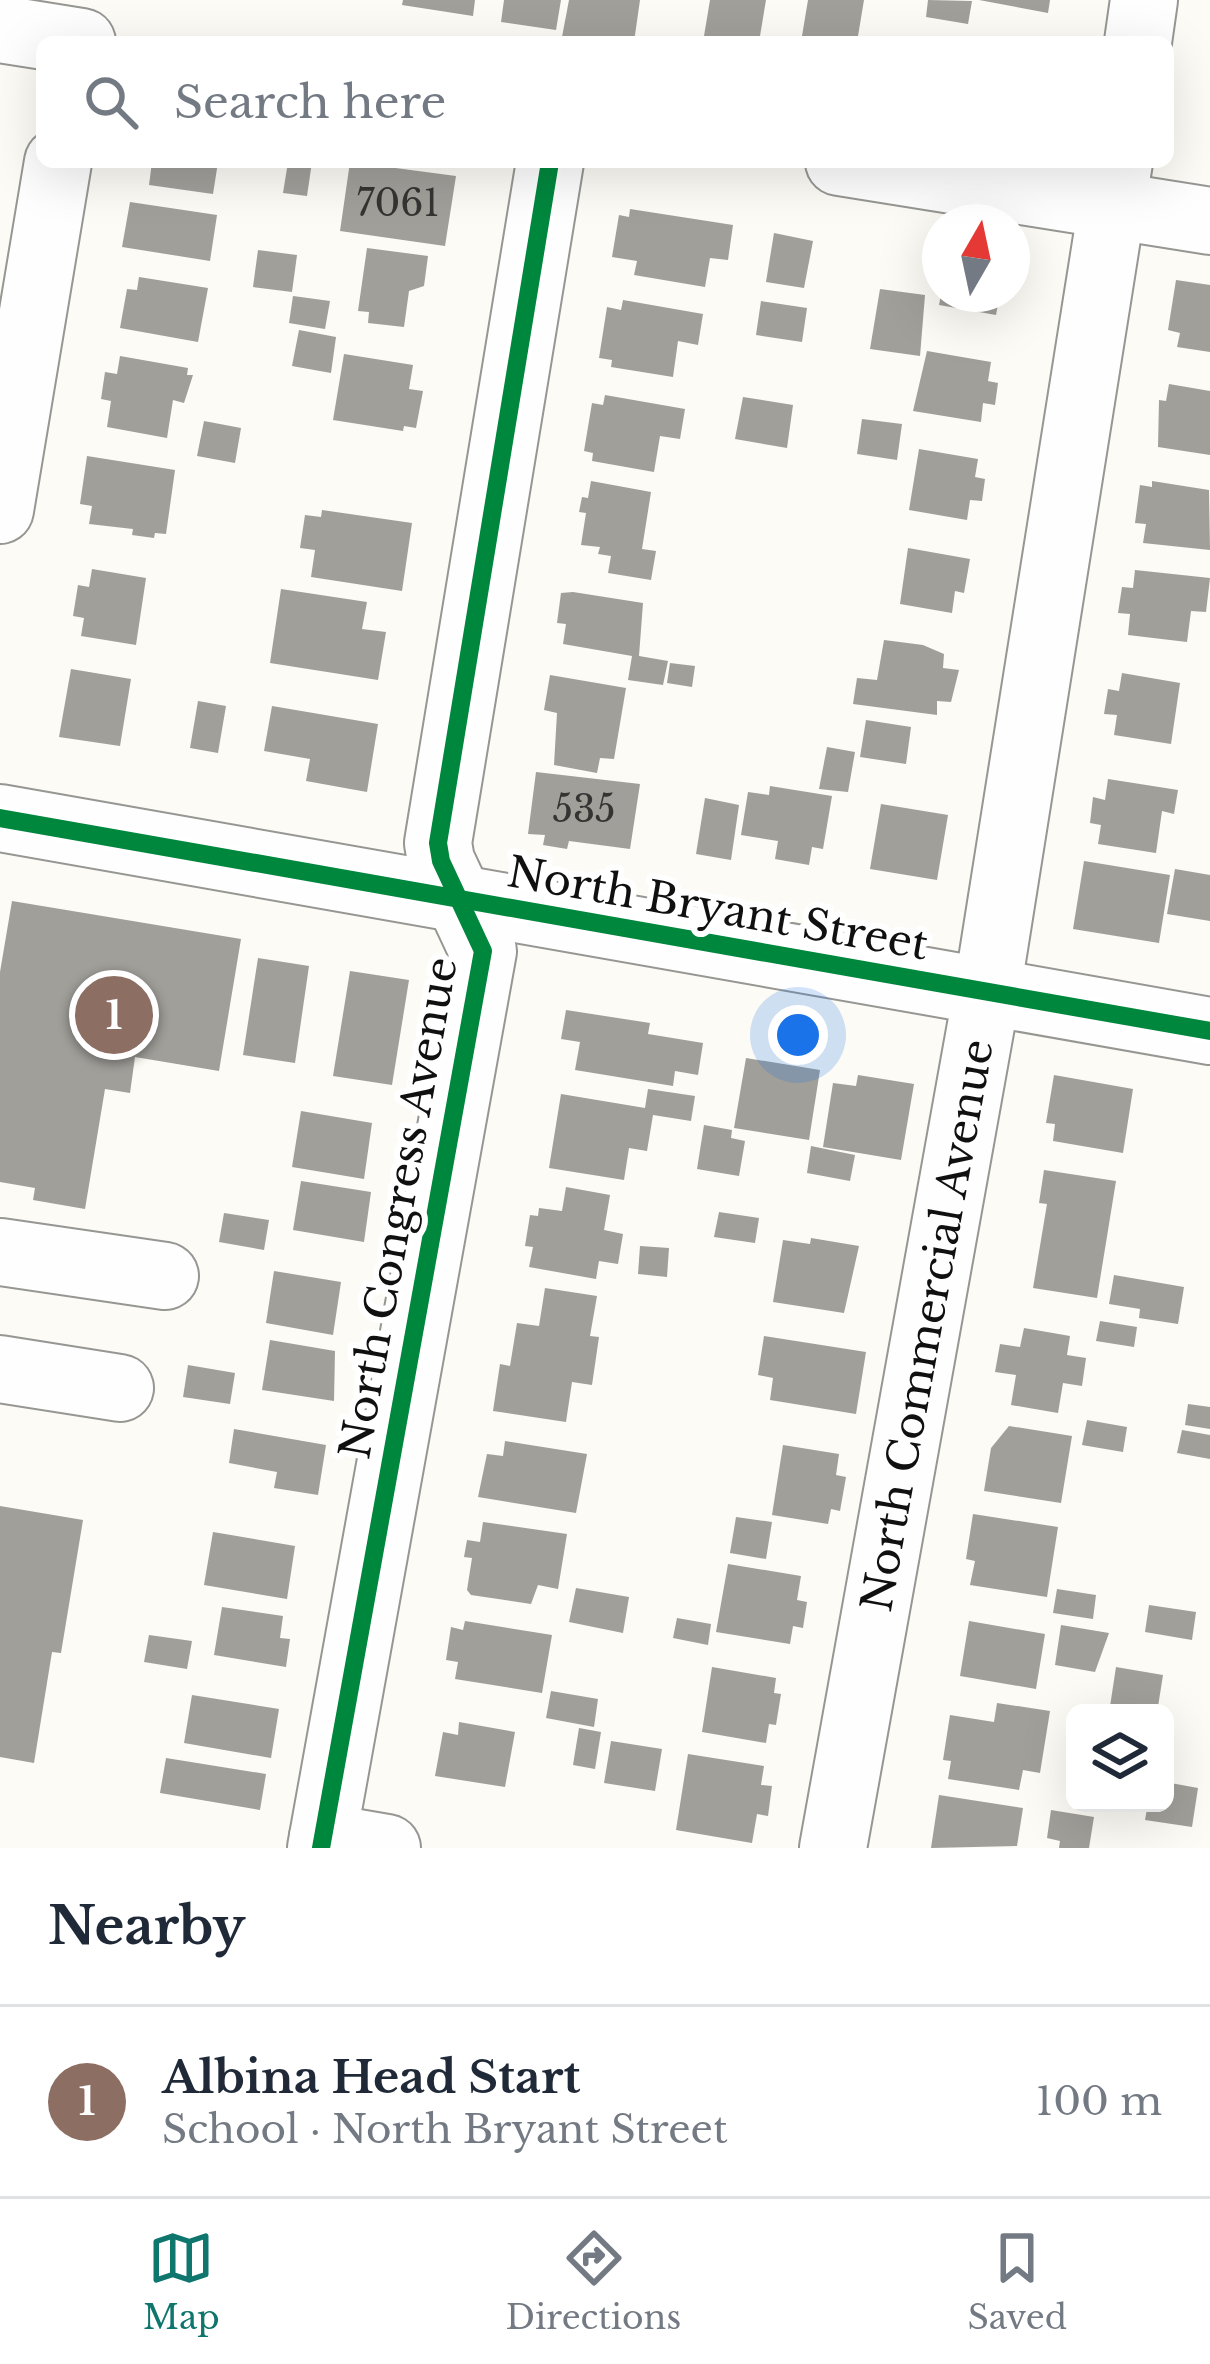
<!DOCTYPE html>
<html lang="en">
<head>
<meta charset="utf-8">
<style>
  body { margin:0; font-family:"Libre Baskerville",serif; background:#f2f2f3; color:#1f2937 }
  .controls { position:absolute; right:36px; bottom:36px; display:grid; overflow:hidden; border-radius:18px; box-shadow:0 12px 48px #0002 }
  .controls button { width:108px; height:108px; display:grid; place-items:center; padding:0; border:0; border-bottom:3px solid #e0e1e3; background:#fff; color:#1f2937; font:60px sans-serif }
  .compass { position:absolute; left:922px; top:204px; width:108px; height:108px; border-radius:50%; background:#fff; box-shadow:0 12px 48px #0002; rotate:9deg }
  .you { position:absolute; left:798px; top:1035px; width:42px; height:42px; margin:-30px; border:9px solid #fff; border-radius:50%; background:#1a73e8; box-shadow:0 0 0 18px #1a73e833 }
  .badge { display:grid; place-items:center; width:78px; height:78px; border-radius:50%; background:#0f766e; color:#fff; font-size:39px; font-weight:700 }
  .pin { position:absolute; translate:-50% -50%; border:6px solid #fff; box-shadow:0 3px 12px #0006 }
  .list { margin:0; padding:0; list-style:none }
  h2 { display:flex; justify-content:space-between; align-items:center; height:156px; margin:0; padding:0 48px; font-size:51px }
  h2 small { font-size:39px; font-weight:400; color:#747a83 }
  .list li { display:grid; grid-template-columns:78px 1fr auto; gap:36px; align-items:center; box-sizing:border-box; height:192px; padding:0 48px; border-top:3px solid #e0e1e3 }
  .list b { display:block; font-size:45px; white-space:nowrap }
  .list p { margin:0; font-size:39px; white-space:nowrap; color:#747a83 }
  .list em { font-size:39px; font-style:normal; color:#747a83 }
  .icon { flex:none; width:66px; height:66px; fill:none; stroke:currentColor; stroke-width:2; stroke-linecap:round; stroke-linejoin:round }
  .map { position:relative; flex:none; width:1210px; height:1848px; overflow:hidden }
  .search { position:absolute; background:#fff; box-shadow:0 12px 48px #0002; left:36px; right:36px; top:36px; height:132px; display:flex; align-items:center; gap:30px; box-sizing:border-box; padding:0 42px; border-radius:18px; color:#747a83; font-size:45px }
  .sheet { height:348px; background:#fff }
  nav { display:flex; justify-content:space-around; align-items:center; box-sizing:border-box; height:168px; border-top:3px solid #e0e1e3; background:#fff; font-size:33px; color:#747a83 }
  nav a { display:grid; justify-items:center; gap:6px }
  nav .on { color:#0f766e }
  .map>svg:first-child { display:block }
  .building { fill:#a09f9a }
  .lines { fill:none; stroke-linecap:round; stroke-linejoin:round }
  .minor-casing { stroke:#969693; stroke-width:70 }
  .minor { stroke:#fffefe; stroke-width:66 }
  .cycleway-casing { stroke:#fff; stroke-width:26 }
  .cycleway { stroke:#00873e; stroke-width:18 }
  .labels { text-anchor:middle; dominant-baseline:central; stroke-width:12; stroke-linejoin:round; paint-order:stroke }
  .number-label { font-size:36px; fill:#343432 }
  .street-label { font-size:42px; fill:#101010; stroke:#fff }
</style>
</head>
<body>
<div class="map">
<svg width="1210" height="1848" viewBox="0 0 1210 1848">
  <rect width="100%" height="100%" fill="#fcfbf5"/>
  <g class="building">
    <path d="M 403,0 L 475,0 L 473,16 L 402,5 Z"/>
    <path d="M 504,0 L 561,0 L 556,30 L 501,22 Z"/>
    <path d="M 569,0 L 640,0 L 634,42 L 562,37 Z"/>
    <path d="M 710,0 L 766,0 L 759,42 L 703,42 Z"/>
    <path d="M 808,0 L 864,0 L 857,42 L 801,42 Z"/>
    <path d="M 928,0 L 972,1 L 968,24 L 926,17 Z"/>
    <path d="M 979,0 L 1050,0 L 1048,13 Z"/>
    <path d="M 152,162 L 218,162 L 213,194 L 149,185 Z"/>
    <path d="M 288,162 L 312,162 L 307,196 L 283,193 Z"/>
    <path d="M 350,162 L 456,176 L 445,246 L 340,231 Z"/>
    <path d="M 130,202 L 217,215 L 210,261 L 122,247 Z"/>
    <path d="M 630,209 L 733,225 L 728,260 L 710,258 L 705,287 L 634,275 L 637,261 L 612,257 L 619,215 L 629,217 Z"/>
    <path d="M 774,233 L 813,241 L 804,288 L 766,282 Z"/>
    <path d="M 367,248 L 428,256 L 424,286 L 409,291 L 404,327 L 368,323 L 369,312 L 358,311 Z"/>
    <path d="M 258,250 L 297,255 L 292,292 L 253,287 Z"/>
    <path d="M 139,277 L 208,288 L 198,342 L 120,328 L 127,289 L 137,290 Z"/>
    <path d="M 1176,280 L 1210,285 L 1210,352 L 1177,347 L 1180,333 L 1168,330 Z"/>
    <path d="M 880,289 L 925,295 L 920,356 L 870,349 Z"/>
    <path d="M 941,294 L 1000,294 L 996,315 L 939,305 Z"/>
    <path d="M 293,296 L 330,301 L 325,329 L 289,323 Z"/>
    <path d="M 623,300 L 703,314 L 698,345 L 678,341 L 673,377 L 611,367 L 612,360 L 599,358 L 607,307 L 621,310 Z"/>
    <path d="M 761,301 L 807,308 L 802,342 L 756,335 Z"/>
    <path d="M 299,330 L 336,337 L 331,373 L 292,366 Z"/>
    <path d="M 927,351 L 991,362 L 988,381 L 998,383 L 995,405 L 983,403 L 981,422 L 913,411 Z"/>
    <path d="M 344,354 L 413,365 L 409,389 L 423,391 L 416,428 L 404,426 L 403,431 L 333,420 Z"/>
    <path d="M 120,356 L 188,368 L 187,375 L 193,375 L 184,403 L 173,400 L 167,438 L 107,427 L 111,401 L 101,399 L 105,372 L 117,374 Z"/>
    <path d="M 1169,384 L 1210,391 L 1210,455 L 1158,447 L 1159,400 L 1166,401 Z"/>
    <path d="M 605,395 L 685,409 L 680,439 L 660,436 L 654,472 L 592,461 L 593,453 L 584,451 L 592,403 L 603,405 Z"/>
    <path d="M 743,397 L 793,405 L 787,448 L 735,439 Z"/>
    <path d="M 862,419 L 902,424 L 897,460 L 857,454 Z"/>
    <path d="M 204,421 L 241,428 L 235,463 L 197,456 Z"/>
    <path d="M 919,449 L 978,459 L 975,477 L 985,479 L 982,501 L 970,500 L 967,520 L 909,510 Z"/>
    <path d="M 87,456 L 175,470 L 166,534 L 155,533 L 154,538 L 132,535 L 133,529 L 89,524 L 92,506 L 80,504 Z"/>
    <path d="M 591,481 L 651,492 L 642,549 L 656,551 L 651,580 L 608,573 L 611,556 L 598,554 L 600,547 L 581,545 L 586,513 L 579,512 L 582,497 L 588,498 Z"/>
    <path d="M 1152,481 L 1209,490 L 1210,550 L 1143,543 L 1146,524 L 1135,523 L 1140,485 L 1152,487 Z"/>
    <path d="M 322,510 L 412,523 L 402,591 L 311,577 L 315,550 L 300,548 L 305,515 L 321,517 Z"/>
    <path d="M 908,548 L 970,559 L 964,593 L 955,591 L 952,613 L 900,604 Z"/>
    <path d="M 92,569 L 146,578 L 136,645 L 81,636 L 84,618 L 73,616 L 78,585 L 89,587 Z"/>
    <path d="M 1135,570 L 1210,578 L 1206,612 L 1191,611 L 1187,642 L 1128,635 L 1130,614 L 1118,613 L 1122,587 L 1133,588 Z"/>
    <path d="M 281,589 L 367,602 L 362,629 L 386,632 L 378,680 L 270,663 Z"/>
    <path d="M 573,592 L 643,603 L 639,656 L 668,661 L 663,685 L 628,680 L 632,656 L 563,644 L 566,624 L 557,623 L 561,593 Z"/>
    <path d="M 884,640 L 923,645 L 944,654 L 943,668 L 959,670 L 951,702 L 937,701 L 937,715 L 853,704 L 857,678 L 877,680 Z"/>
    <path d="M 670,663 L 695,666 L 692,687 L 667,683 Z"/>
    <path d="M 71,669 L 131,679 L 120,746 L 59,737 Z"/>
    <path d="M 1122,673 L 1180,683 L 1171,744 L 1114,735 L 1117,715 L 1104,714 L 1108,689 L 1119,691 Z"/>
    <path d="M 550,675 L 626,688 L 614,759 L 600,758 L 597,773 L 554,765 L 557,713 L 544,710 Z"/>
    <path d="M 198,701 L 226,706 L 218,753 L 190,748 Z"/>
    <path d="M 272,706 L 378,724 L 367,792 L 306,781 L 310,759 L 264,751 Z"/>
    <path d="M 866,720 L 911,727 L 906,764 L 860,757 Z"/>
    <path d="M 827,747 L 855,752 L 848,792 L 819,789 Z"/>
    <path d="M 536,772 L 640,784 L 630,849 L 569,841 L 567,849 L 543,845 L 545,835 L 528,834 Z"/>
    <path d="M 1108,779 L 1178,790 L 1174,814 L 1162,811 L 1156,853 L 1098,844 L 1101,825 L 1090,823 L 1093,797 L 1105,800 Z"/>
    <path d="M 770,786 L 832,796 L 823,849 L 812,847 L 809,865 L 775,859 L 778,841 L 741,835 L 748,792 L 769,795 Z"/>
    <path d="M 705,798 L 739,805 L 731,860 L 696,854 Z"/>
    <path d="M 881,804 L 948,815 L 937,880 L 870,869 Z"/>
    <path d="M 1084,861 L 1170,875 L 1159,943 L 1073,929 Z"/>
    <path d="M 1175,869 L 1210,875 L 1210,921 L 1167,914 Z"/>
    <path d="M 12,901 L 241,939 L 219,1071 L 135,1057 L 130,1093 L 105,1089 L 85,1209 L 33,1200 L 35,1188 L 0,1182 L 0,972 Z"/>
    <path d="M 258,958 L 309,966 L 295,1063 L 243,1055 Z"/>
    <path d="M 350,971 L 409,980 L 392,1085 L 333,1076 Z"/>
    <path d="M 566,1010 L 650,1023 L 648,1034 L 703,1043 L 698,1075 L 675,1071 L 673,1086 L 575,1070 L 580,1042 L 561,1039 Z"/>
    <path d="M 746,1058 L 820,1070 L 809,1140 L 734,1128 Z"/>
    <path d="M 858,1075 L 914,1084 L 901,1160 L 823,1147 L 833,1083 L 856,1086 Z"/>
    <path d="M 1054,1075 L 1133,1089 L 1123,1153 L 1053,1141 L 1055,1124 L 1046,1123 Z"/>
    <path d="M 648,1089 L 695,1096 L 691,1121 L 653,1115 L 647,1151 L 629,1148 L 624,1180 L 549,1168 L 561,1094 L 645,1108 Z"/>
    <path d="M 301,1111 L 372,1123 L 364,1179 L 292,1167 Z"/>
    <path d="M 704,1125 L 732,1130 L 731,1138 L 745,1141 L 739,1176 L 697,1169 Z"/>
    <path d="M 811,1146 L 855,1155 L 850,1181 L 807,1173 Z"/>
    <path d="M 1044,1170 L 1116,1181 L 1097,1298 L 1033,1288 L 1047,1204 L 1039,1203 Z"/>
    <path d="M 301,1181 L 371,1192 L 364,1242 L 293,1230 Z"/>
    <path d="M 566,1187 L 610,1195 L 604,1230 L 623,1234 L 618,1264 L 599,1261 L 596,1279 L 529,1267 L 533,1247 L 525,1246 L 530,1215 L 538,1216 L 539,1208 L 562,1211 Z"/>
    <path d="M 719,1212 L 759,1218 L 755,1243 L 714,1237 Z"/>
    <path d="M 224,1213 L 269,1220 L 264,1250 L 219,1242 Z"/>
    <path d="M 811,1238 L 859,1246 L 844,1313 L 773,1302 L 783,1240 L 810,1244 Z"/>
    <path d="M 640,1246 L 669,1248 L 667,1277 L 638,1274 Z"/>
    <path d="M 274,1271 L 341,1282 L 333,1335 L 266,1323 Z"/>
    <path d="M 1114,1275 L 1184,1287 L 1178,1324 L 1139,1318 L 1140,1309 L 1109,1304 Z"/>
    <path d="M 545,1288 L 597,1296 L 590,1336 L 599,1337 L 592,1385 L 572,1382 L 566,1422 L 493,1411 L 500,1364 L 510,1366 L 517,1323 L 539,1326 Z"/>
    <path d="M 1100,1321 L 1137,1327 L 1134,1347 L 1096,1341 Z"/>
    <path d="M 1024,1328 L 1070,1336 L 1067,1355 L 1086,1358 L 1082,1386 L 1063,1383 L 1058,1413 L 1011,1405 L 1016,1375 L 995,1372 L 1000,1344 L 1020,1347 Z"/>
    <path d="M 764,1336 L 866,1352 L 856,1414 L 770,1400 L 773,1378 L 758,1375 Z"/>
    <path d="M 270,1340 L 335,1351 L 334,1401 L 262,1390 Z"/>
    <path d="M 188,1365 L 235,1373 L 230,1404 L 183,1397 Z"/>
    <path d="M 1188,1404 L 1210,1407 L 1210,1429 L 1185,1425 Z"/>
    <path d="M 1087,1420 L 1127,1427 L 1123,1452 L 1082,1445 Z"/>
    <path d="M 1009,1426 L 1072,1436 L 1061,1503 L 984,1491 L 991,1448 Z"/>
    <path d="M 234,1429 L 326,1445 L 318,1495 L 274,1488 L 277,1472 L 229,1463 Z"/>
    <path d="M 1182,1430 L 1210,1435 L 1210,1459 L 1177,1453 Z"/>
    <path d="M 505,1441 L 587,1454 L 576,1513 L 478,1497 L 487,1454 L 503,1456 Z"/>
    <path d="M 783,1445 L 839,1454 L 836,1475 L 846,1477 L 840,1511 L 831,1509 L 828,1524 L 772,1515 Z"/>
    <path d="M 0,1506 L 83,1520 L 61,1653 L 52,1652 L 34,1763 L 0,1757 Z"/>
    <path d="M 973,1514 L 1058,1527 L 1047,1597 L 970,1585 L 975,1561 L 966,1559 Z"/>
    <path d="M 736,1517 L 772,1522 L 766,1559 L 730,1553 Z"/>
    <path d="M 483,1522 L 567,1534 L 558,1589 L 538,1585 L 531,1604 L 471,1595 L 467,1590 L 472,1558 L 464,1557 L 467,1540 L 480,1542 Z"/>
    <path d="M 213,1532 L 295,1546 L 287,1599 L 204,1585 Z"/>
    <path d="M 728,1564 L 801,1576 L 797,1600 L 807,1602 L 803,1628 L 793,1626 L 790,1644 L 716,1632 Z"/>
    <path d="M 576,1588 L 629,1597 L 623,1633 L 569,1622 Z"/>
    <path d="M 1057,1589 L 1096,1595 L 1093,1619 L 1053,1613 Z"/>
    <path d="M 1149,1605 L 1196,1612 L 1192,1640 L 1145,1632 Z"/>
    <path d="M 222,1607 L 283,1616 L 280,1638 L 290,1639 L 286,1667 L 214,1655 Z"/>
    <path d="M 677,1618 L 711,1624 L 708,1645 L 673,1638 Z"/>
    <path d="M 465,1621 L 552,1635 L 542,1693 L 455,1679 L 458,1662 L 446,1660 L 451,1627 L 463,1630 Z"/>
    <path d="M 969,1621 L 1045,1634 L 1036,1689 L 960,1676 Z"/>
    <path d="M 1061,1625 L 1109,1633 L 1095,1672 L 1055,1665 Z"/>
    <path d="M 149,1635 L 192,1641 L 187,1669 L 144,1662 Z"/>
    <path d="M 712,1667 L 776,1678 L 774,1693 L 781,1694 L 776,1725 L 769,1724 L 766,1743 L 702,1732 Z"/>
    <path d="M 1116,1667 L 1163,1675 L 1157,1713 L 1109,1713 Z"/>
    <path d="M 551,1691 L 598,1699 L 594,1727 L 546,1718 Z"/>
    <path d="M 192,1695 L 279,1709 L 271,1758 L 184,1743 Z"/>
    <path d="M 997,1703 L 1050,1711 L 1040,1773 L 1023,1770 L 1019,1790 L 948,1779 L 951,1761 L 943,1760 L 950,1715 L 994,1722 Z"/>
    <path d="M 459,1722 L 515,1732 L 505,1787 L 435,1776 L 443,1732 L 458,1735 Z"/>
    <path d="M 579,1728 L 601,1732 L 595,1769 L 573,1765 Z"/>
    <path d="M 611,1741 L 662,1749 L 655,1791 L 604,1783 Z"/>
    <path d="M 688,1754 L 764,1766 L 761,1785 L 772,1786 L 768,1816 L 757,1814 L 752,1843 L 676,1830 Z"/>
    <path d="M 166,1758 L 266,1774 L 260,1810 L 160,1793 Z"/>
    <path d="M 1165,1782 L 1198,1788 L 1192,1827 L 1145,1820 L 1148,1803 L 1165,1803 Z"/>
    <path d="M 939,1795 L 1023,1808 L 1017,1846 L 931,1848 Z"/>
    <path d="M 1051,1810 L 1094,1817 L 1089,1848 L 1059,1848 L 1060,1841 L 1047,1838 Z"/>
  </g>
  <g class="lines">
    <defs>
      <g id="minor">
        <path d="M 0,29 L 82,42"/>
        <path d="M 1138,42 L 1144,0"/>
        <path d="M 839,162 L 1210,221"/>
        <path d="M 0,510 L 58,162"/>
        <path d="M 0,818 L 1210,1031"/>
        <path d="M 0,1252 L 165,1276"/>
        <path d="M 0,1369 L 120,1388"/>
        <path d="M 323,1837 L 387,1848"/>
        <path d="M 321,1848 L 483,951 L 441,861 L 438,843 L 550,162"/>
        <path id="s1" d="M 833,1848 L 987,992 L 1119,162"/>
      </g>
    </defs>
    <use href="#minor" class="minor-casing"/>
    <use href="#minor" class="minor"/>
    <defs>
      <g id="cycleway">
        <path d="M 0,818 L 1210,1031"/>
        <path d="M 321,1848 L 483,951 L 441,861 L 438,843 L 550,162"/>
      </g>
    </defs>
    <use href="#cycleway" class="cycleway-casing"/>
    <use href="#cycleway" class="cycleway"/>
  </g>
  <g class="labels">
    <g class="number-label">
      <text x="398" y="203">7061</text>
      <text x="584" y="809">535</text>
    </g>
    <g class="street-label">
      <text transform="translate(718 908) rotate(10)">North Bryant Street</text>
      <text transform="translate(398 1208) rotate(-80)">North Congress Avenue</text>
      <text stroke="none"><textPath href="#s1" startOffset="531">North Commercial Avenue</textPath></text>
    </g>
  </g>
</svg>
<div class="controls">
<button><svg class="icon" aria-label="layers" viewBox="0 0 24 24"><path d="M12 4l9 5-9 5-9-5zM3 14l9 5 9-5"/></svg></button>
</div>
<svg class="compass" viewBox="-18 -18 36 36"><path d="M0-13l5 13h-10z" fill="#e53935"/><path d="M0 13l5-13h-10z" fill="#747a83"/></svg>
<div class="you"></div>
<div class="pin badge" style="left:114px;top:1015px;background:#8d6e63">1</div>
<div class="search"><svg class="icon" aria-label="search" viewBox="0 0 24 24"><circle cx="10" cy="10" r="6"/><path d="M15 15l6 6"/></svg>Search here</div>
</div>
<section class="sheet">
<h2>Nearby<small></small></h2>
<ul class="list">
<li><span class="badge" style="background:#8d6e63">1</span><div><b>Albina Head Start</b><p>School · North Bryant Street</p></div><em>100 m</em></li>
</ul>
</section>
<nav>
<a class="on"><svg class="icon" aria-label="map" viewBox="0 0 24 24"><path d="M3 6l6-2 6 2 6-2v14l-6 2-6-2-6 2zM9 4v14M15 6v14"/></svg>Map</a>
<a><svg class="icon" aria-label="directions" viewBox="0 0 24 24"><path d="M12 3l9 9-9 9-9-9zM9 14v-3h6M13 9l2 2-2 2"/></svg>Directions</a>
<a><svg class="icon" aria-label="saved" viewBox="0 0 24 24"><path d="M7 4h10v16l-5-4-5 4z"/></svg>Saved</a>
</nav>
</body>
</html>
